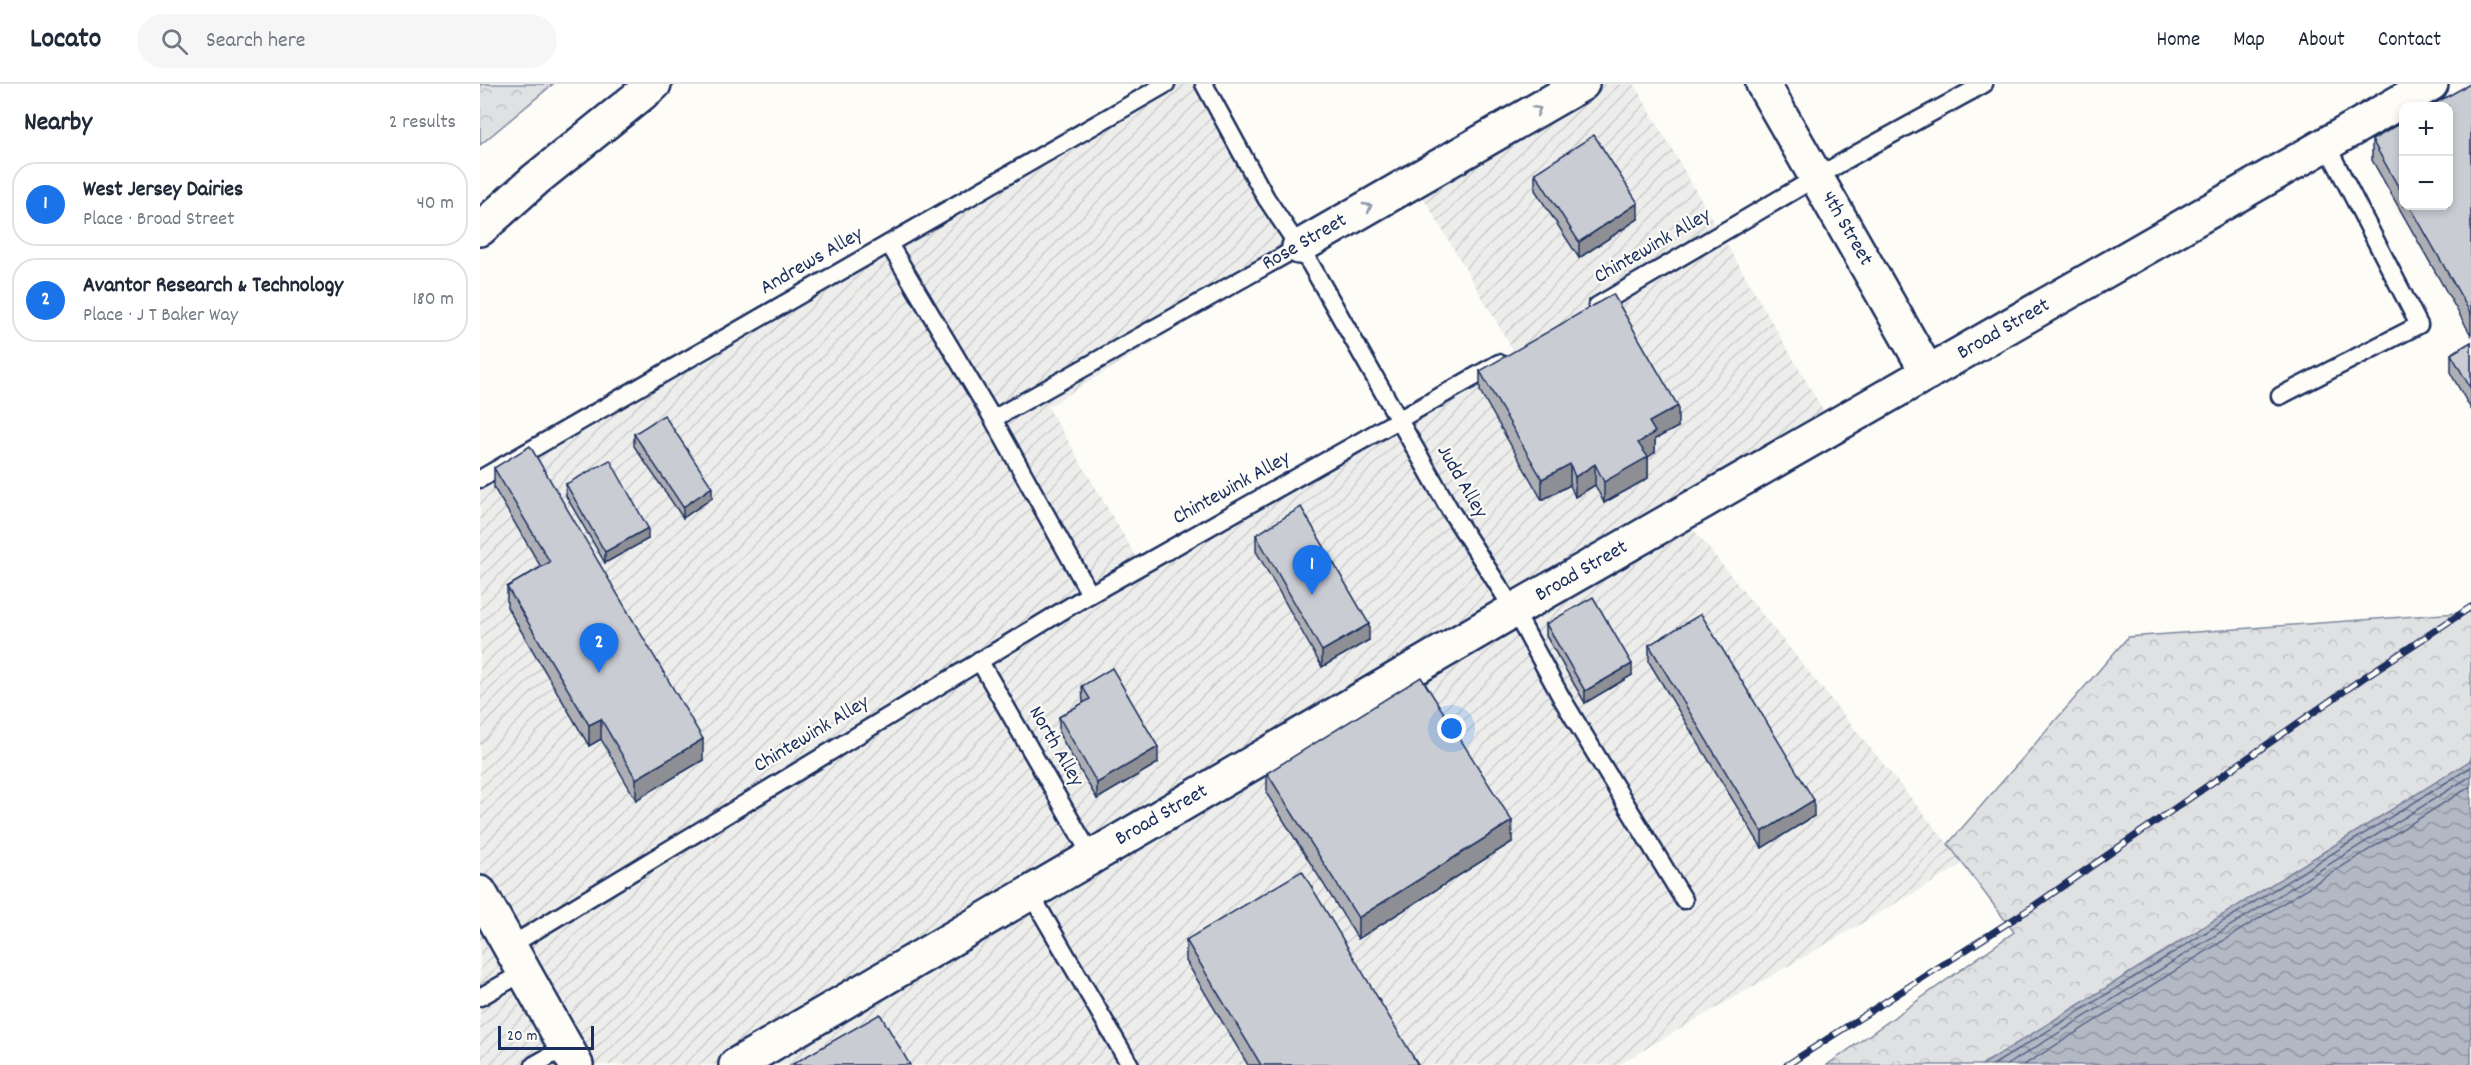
<!DOCTYPE html>
<html lang="en">
<head>
<meta charset="utf-8">
<style>
  body { margin:0; font-family:Dekko,sans-serif; background:#f6f6f7; color:#1f2937 }
  .controls { position:absolute; right:18px; top:18px; display:grid; overflow:hidden; border-radius:12px; box-shadow:0 3px 9px #0003 }
  .controls button { width:54px; height:54px; display:grid; place-items:center; padding:0; border:0; border-bottom:2px solid #e0e1e3; background:#fff; color:#1f2937; font:30px sans-serif }
  .scale { position:absolute; left:18px; bottom:15px; width:96px; box-sizing:border-box; padding-left:6px; border:3px solid #1b2f5e; border-top:0; font-size:16px; line-height:21px; white-space:nowrap; color:#1b2f5e; -webkit-text-stroke:4px #fdfcf7; paint-order:stroke }
  .you { position:absolute; left:972px; top:645px; width:21px; height:21px; margin:-15px; border:4px solid #fff; border-radius:50%; background:#1a73e8; box-shadow:0 0 0 9px #1a73e833 }
  .badge { display:grid; place-items:center; width:39px; height:39px; border-radius:50%; background:#1a73e8; color:#fff; font-size:20px; font-weight:700 }
  .pin { position:absolute; translate:-50% -50px; filter:drop-shadow(0 2px 3px #0008) }
  .pin::after { content:''; position:absolute; top:32px; width:21px; height:18px; background:inherit; clip-path:polygon(0 0,100% 0,50% 100%) }
  .list { margin:0; padding:0; list-style:none }
  h2 { display:flex; justify-content:space-between; align-items:center; height:78px; margin:0; padding:0 24px; font-size:26px }
  h2 small { font-size:20px; font-weight:400; color:#747a83 }
  .list li { display:grid; grid-template-columns:39px 1fr auto; gap:18px; align-items:center; box-sizing:border-box; height:84px; margin:0 12px 12px; padding:0 12px; border:2px solid #e0e1e3; border-radius:24px }
  .list b { display:block; font-size:22px; white-space:nowrap }
  .list p { margin:0; font-size:20px; white-space:nowrap; color:#747a83 }
  .list em { font-size:20px; font-style:normal; color:#747a83 }
  .icon { flex:none; width:33px; height:33px; fill:none; stroke:currentColor; stroke-width:2; stroke-linecap:round; stroke-linejoin:round }
  .map { position:relative; flex:none; width:1991px; height:981px; overflow:hidden }
  header { display:flex; align-items:center; gap:36px; box-sizing:border-box; height:84px; padding:0 30px; background:#fff; border-bottom:2px solid #e0e1e3 }
  header strong { font-size:28px }
  nav { display:flex; gap:33px; margin-inline-start:auto; font-size:21px }
  .search { width:420px; height:54px; background:#f6f6f7; display:flex; align-items:center; gap:15px; box-sizing:border-box; padding:0 21px; border-radius:33px; color:#747a83; font-size:22px }
  main { display:flex }
  aside { flex:1; background:#fff }
  .map>svg:first-child { display:block }
  .industrial { fill:url(#industrial-furrows) }
  .forest { fill:url(#forest-crowns); stroke:#7e88a0; stroke-width:1.5 }
  .water { fill:url(#water-waves); stroke:#76819c; stroke-width:1.5 }
  .lines { fill:none; stroke-linecap:round; stroke-linejoin:round }
  .shore { stroke:#586687; stroke-width:1.5 }
  .service-casing { stroke:#1b2f5e; stroke-width:21 }
  .minor-casing { stroke:#1b2f5e; stroke-width:38 }
  .tertiary-casing { stroke:#1b2f5e; stroke-width:38 }
  .service { stroke:#fdfcf7; stroke-width:16 }
  .minor { stroke:#fdfcf7; stroke-width:33 }
  .tertiary { stroke:#fdfcf7; stroke-width:33 }
  .rail-casing { stroke:#1b2f5e; stroke-width:7 }
  .rail { stroke:#fdfcf7; stroke-width:4.5; stroke-dasharray:14; stroke-linecap:butt }
  .wall { fill:#adafb5; stroke:#1b2f5e; stroke-width:1.5 }
  .shaded-wall { fill:#8d8f94; stroke:#1b2f5e; stroke-width:1.5 }
  .building { fill:#c9ccd3; stroke:#1b2f5e; stroke-width:1.5 }
  .oneway { stroke:#8c96aa }
  .labels { text-anchor:middle; dominant-baseline:central; stroke-width:4.5; stroke-linejoin:round; paint-order:stroke }
  .street-label { font-size:21px; fill:#1b2f5e; stroke:#fdfcf7 }
</style>
</head>
<body>
<header>
<strong>Locato</strong>
<div class="search"><svg class="icon" aria-label="search" viewBox="0 0 24 24"><circle cx="10" cy="10" r="6"/><path d="M15 15l6 6"/></svg>Search here</div>
<nav><a>Home</a><a>Map</a><a>About</a><a>Contact</a></nav>
</header>
<main>
<aside>
<h2>Nearby<small>2 results</small></h2>
<ul class="list">
<li><span class="badge">1</span><div><b>West Jersey Dairies</b><p>Place · Broad Street</p></div><em>40 m</em></li>
<li><span class="badge">2</span><div><b>Avantor Research &amp; Technology</b><p>Place · J T Baker Way</p></div><em>180 m</em></li>
</ul>
</aside>
<div class="map">
<svg width="1991" height="981" viewBox="0 0 1991 981">
  <defs>
    <pattern id="industrial-furrows" width="10" height="10" patternUnits="userSpaceOnUse" patternTransform="scale(1.5)"><rect width="10" height="10" fill="#edeeec"/><path d="M-1 1l2-2M0 10L10 0M9 11l2-2" fill="none" stroke="#cbcccd"/></pattern>
    <pattern id="forest-crowns" width="20" height="18" patternUnits="userSpaceOnUse" patternTransform="scale(1.5)"><rect width="20" height="18" fill="#e0e1e3"/><path d="M2 6a3 3 0 1 1 6 0M12 15a3 3 0 1 1 6 0" fill="none" stroke="#c0c1c5"/></pattern>
    <pattern id="water-waves" width="16" height="10" patternUnits="userSpaceOnUse" patternTransform="scale(1.5)"><rect width="16" height="10" fill="#b3b8c5"/><path d="M0 5q4-4 8 0t8 0" fill="none" stroke="#9196a3"/></pattern>
  </defs>
  <rect width="100%" height="100%" fill="#fdfcf7"/>
  <filter id="ink" filterUnits="userSpaceOnUse"><feTurbulence type="fractalNoise" baseFrequency=".0167" numOctaves="2"/><feDisplacementMap in="SourceGraphic" scale="12" xChannelSelector="R" yChannelSelector="G"/><feConvolveMatrix kernelMatrix="1 2 1 2 8 2 1 2 1" color-interpolation-filters="sRGB"/></filter>
  <g filter="url(#ink)">
    <path class="industrial" d="M 687,0 L 724,0 L 822,167 L 568,323 L 661,481 L 1036,271 L 930,91 L 1094,0 L 1154,0 L 1355,347 L 1205,435 L 1468,760 L 1482,781 L 1138,981 L 0,981 L 0,401 Z"/>
    <g class="forest">
      <path d="M 0,0 L 73,0 L 0,61 Z"/>
      <path d="M 1991,528 L 1991,677 L 1502,981 L 1347,981 L 1534,848 L 1468,760 L 1648,553 Z"/>
    </g>
    <path class="water" d="M 1991,676 L 1991,981 L 1502,981 Z"/>
    <g class="lines">
      <g class="shore">
        <path d="M 1513,981 L 1991,683"/>
        <path d="M 1527,981 L 1991,692"/>
        <path d="M 1544,981 L 1991,702"/>
      </g>
      <defs>
        <g id="service">
          <path d="M 724,0 L 786,114 L 831,181 L 970,426 L 1034,526 L 1081,613 L 1204,816"/>
          <path d="M 409,160 L 513,335"/>
          <path d="M 1117,222 L 1378,69 L 1504,0"/>
          <path d="M 1800,312 L 1939,241 L 1846,60"/>
          <path d="M 0,395 L 686,0"/>
          <path d="M 610,510 L 513,335 L 819,163"/>
          <path d="M 499,576 L 612,773"/>
          <path d="M 550,809 L 650,981"/>
          <path d="M 30,862 L 602,515 L 1019,279"/>
          <path d="M 0,913 L 44,888"/>
          <path d="M 54,981 L 86,963"/>
        </g>
        <g id="minor">
          <path d="M 1283,0 L 1448,289"/>
          <path d="M 819,163 L 1102,0"/>
          <path d="M 0,809 L 96,981"/>
          <path d="M 256,981 L 1034,526 L 1951,0"/>
        </g>
        <path id="tertiary" d="M 0,145 L 56,95 L 174,0"/>
      </defs>
      <use href="#service" class="service-casing"/>
      <use href="#minor" class="minor-casing"/>
      <use href="#tertiary" class="tertiary-casing"/>
      <use href="#service" class="service"/>
      <use href="#minor" class="minor"/>
      <use href="#tertiary" class="tertiary"/>
      <defs>
        <path id="rail" d="M 1307,981 L 1551,824 L 1886,592 L 1991,523"/>
      </defs>
      <use href="#rail" class="rail-casing"/>
      <use href="#rail" class="rail"/>
    </g>
    <g class="wall">
      <path d="M 1991,0 L 1991,251 L 1892,76 L 1892,56 L 1923,38 L 1923,122 L 1968,122 Z"/>
      <path d="M 1055,89 L 1158,135 L 1099,174 L 1055,106 Z"/>
      <path d="M 1991,258 L 1991,325 L 1971,290 L 1971,270 Z"/>
      <path d="M 1000,287 L 1198,343 L 1175,355 L 1175,368 L 1168,373 L 1168,394 L 1124,419 L 1115,401 L 1095,413 L 1090,401 L 1062,416 L 1000,307 Z"/>
      <path d="M 154,350 L 232,414 L 203,434 L 154,362 Z"/>
      <path d="M 14,384 L 223,676 L 156,716 L 121,655 L 109,662 L 27,523 L 27,503 L 61,483 L 14,404 Z"/>
      <path d="M 86,400 L 168,455 L 125,479 L 86,412 Z"/>
      <path d="M 776,451 L 889,556 L 842,583 L 776,467 Z"/>
      <path d="M 1066,540 L 1152,591 L 1105,619 L 1066,552 Z"/>
      <path d="M 1169,561 L 1334,732 L 1282,764 L 1169,578 Z"/>
      <path d="M 602,602 L 678,679 L 617,715 L 579,650 L 579,633 L 603,619 Z"/>
      <path d="M 787,689 L 1032,758 L 878,855 L 787,710 Z"/>
      <path d="M 706,856 L 938,981 L 768,981 L 706,877 Z"/>
    </g>
    <g class="shaded-wall">
      <path d="M 1158,119 L 1158,135 L 1099,174 L 1099,158 Z"/>
      <path d="M 1198,322 L 1198,343 L 1175,355 L 1175,368 L 1167,374 L 1168,373 L 1168,394 L 1124,419 L 1124,398 L 1158,359 L 1169,338 Z"/>
      <path d="M 1090,380 L 1090,401 L 1062,416 L 1062,395 Z"/>
      <path d="M 1115,380 L 1115,401 L 1095,413 L 1095,393 Z"/>
      <path d="M 232,403 L 232,414 L 203,434 L 203,423 Z"/>
      <path d="M 168,444 L 168,455 L 125,479 L 125,468 Z"/>
      <path d="M 889,540 L 889,556 L 842,583 L 842,567 Z"/>
      <path d="M 1152,580 L 1152,591 L 1105,619 L 1105,607 Z"/>
      <path d="M 121,635 L 121,655 L 109,662 L 109,641 Z"/>
      <path d="M 223,655 L 223,676 L 156,716 L 156,695 Z"/>
      <path d="M 678,663 L 678,679 L 617,715 L 617,699 Z"/>
      <path d="M 1334,716 L 1334,732 L 1282,764 L 1282,748 Z"/>
      <path d="M 1032,737 L 1032,758 L 878,855 L 878,834 Z"/>
    </g>
    <g class="building">
      <path d="M 1990,0 L 1991,0 L 1991,230 L 1930,122 L 1968,122 L 1968,22 L 1950,22 Z"/>
      <path d="M 1923,38 L 1923,111 L 1892,56 Z"/>
      <path d="M 1114,51 L 1158,119 L 1099,158 L 1055,89 Z"/>
      <path d="M 1133,210 L 1198,322 L 1169,338 L 1175,348 L 1158,359 L 1168,373 L 1124,398 L 1115,380 L 1095,393 L 1090,380 L 1062,395 L 1000,287 Z"/>
      <path d="M 1991,258 L 1991,305 L 1971,270 Z"/>
      <path d="M 184,331 L 232,403 L 203,423 L 154,350 Z"/>
      <path d="M 50,362 L 223,655 L 156,695 L 121,635 L 109,641 L 27,503 L 70,478 L 14,384 Z"/>
      <path d="M 130,376 L 168,444 L 125,468 L 86,400 Z"/>
      <path d="M 821,423 L 889,540 L 842,567 L 776,451 Z"/>
      <path d="M 1113,513 L 1152,580 L 1105,607 L 1066,540 Z"/>
      <path d="M 1221,530 L 1334,716 L 1282,748 L 1169,561 Z"/>
      <path d="M 632,584 L 678,663 L 617,699 L 579,633 L 610,615 L 602,602 Z"/>
      <path d="M 941,593 L 1032,737 L 878,834 L 787,689 Z"/>
      <path d="M 822,787 L 938,981 L 781,981 L 706,856 Z"/>
      <path d="M 400,930 L 430,981 L 311,981 Z"/>
    </g>
    <defs><path id="oneway-chevron" d="M-2-3.5L2.5 0L-2 3.5" fill="none" stroke-width="1.6" stroke-linecap="round" stroke-linejoin="round" transform="scale(1.5)"/></defs>
    <g class="oneway">
      <use href="#oneway-chevron" transform="translate(1057 26) rotate(-30)"/>
      <use href="#oneway-chevron" transform="translate(888 123) rotate(-30)"/>
    </g>
  </g>
  <g class="labels">
    <g class="street-label">
      <text transform="translate(1366 145) rotate(60)">4th Street</text>
      <text transform="translate(825 159) rotate(-30)">Rose Street</text>
      <text transform="translate(1173 163) rotate(-30)">Chintewink Alley</text>
      <text transform="translate(332 178) rotate(-30)">Andrews Alley</text>
      <text transform="translate(1524 246) rotate(-30)">Broad Street</text>
      <text transform="translate(981 398) rotate(60)">Judd Alley</text>
      <text transform="translate(752 405) rotate(-29)">Chintewink Alley</text>
      <text transform="translate(1102 488) rotate(-30)">Broad Street</text>
      <text transform="translate(332 651) rotate(-31)">Chintewink Alley</text>
      <text transform="translate(575 663) rotate(60)">North Alley</text>
      <text transform="translate(682 732) rotate(-30)">Broad Street</text>
    </g>
  </g>
</svg>
<div class="controls">
<button>+</button>
<button>−</button>
</div>
<div class="scale">20 m</div>
<div class="you"></div>
<div class="pin badge" style="left:832px;top:511px">1</div>
<div class="pin badge" style="left:119px;top:589px">2</div>
</div>
</main>
</body>
</html>
